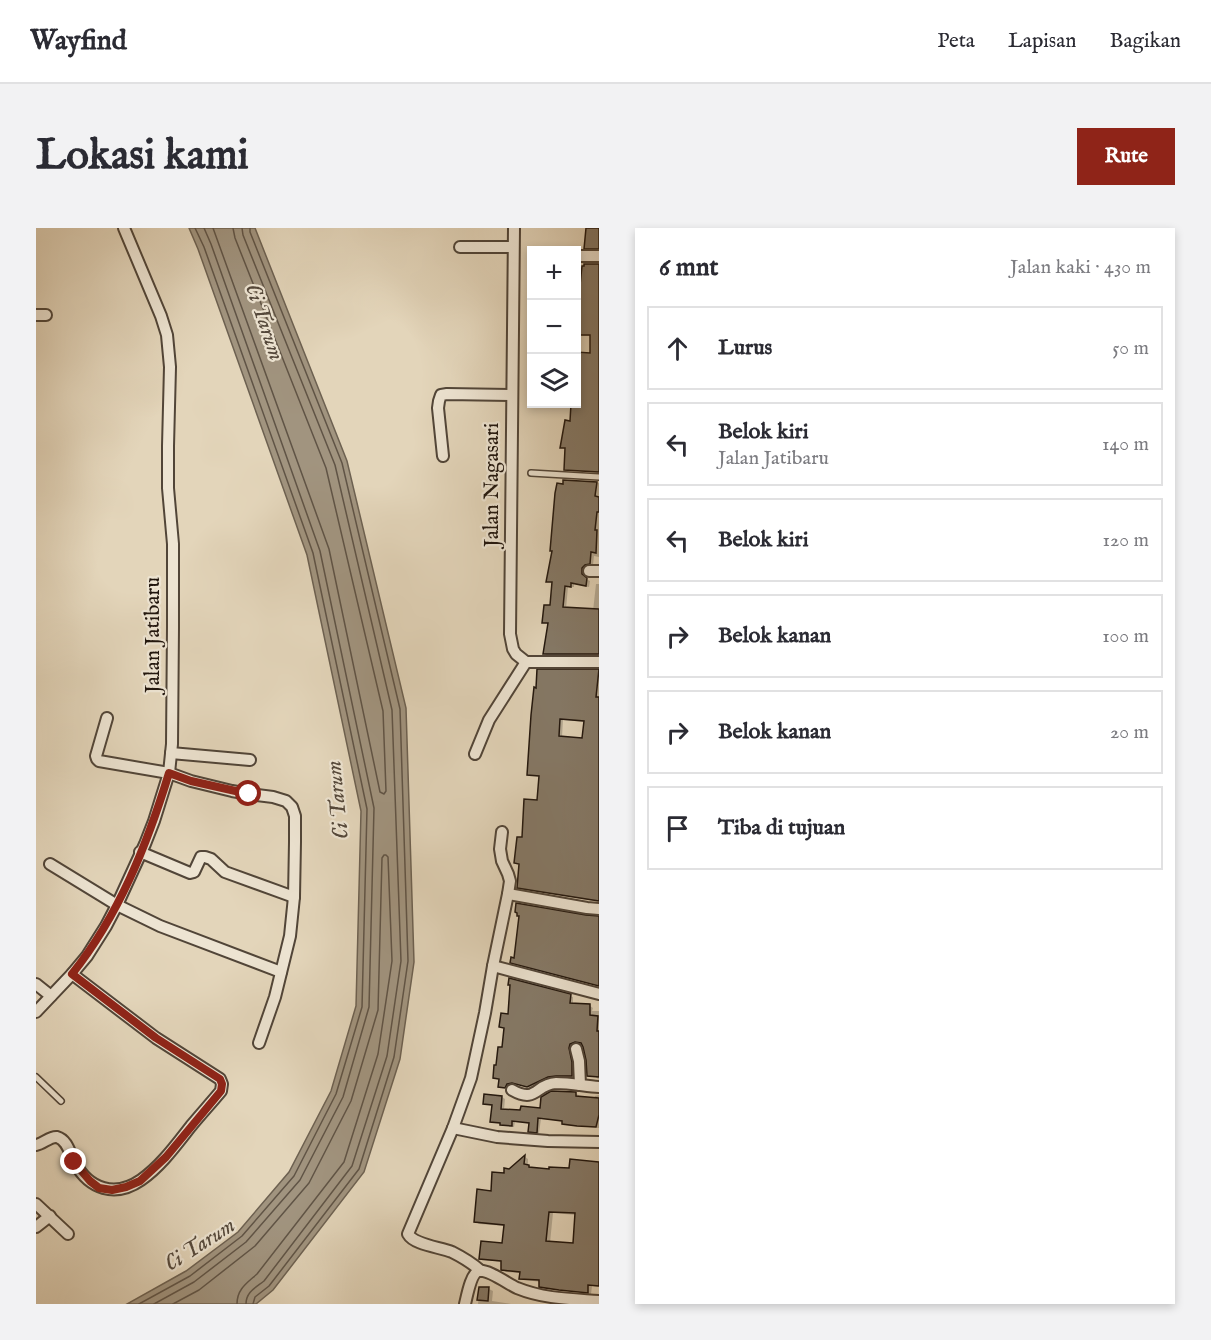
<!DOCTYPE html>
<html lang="id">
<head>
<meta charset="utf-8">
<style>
  body { margin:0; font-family:"IM FELL English",serif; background:#f2f2f3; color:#2b2b33 }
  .controls { position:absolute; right:18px; top:18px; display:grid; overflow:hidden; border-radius:0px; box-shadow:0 3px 9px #0003 }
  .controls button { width:54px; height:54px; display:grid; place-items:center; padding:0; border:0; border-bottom:2px solid #e1e1e2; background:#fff; color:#2b2b33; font:30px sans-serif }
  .stop { position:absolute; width:18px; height:18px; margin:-14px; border:4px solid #8f2418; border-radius:50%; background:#fff }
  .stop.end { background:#8f2418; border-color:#fff; box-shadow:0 2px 6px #0008 }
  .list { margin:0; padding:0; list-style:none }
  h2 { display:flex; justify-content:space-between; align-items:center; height:78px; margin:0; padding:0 24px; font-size:26px }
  h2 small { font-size:20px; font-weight:400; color:#7c7c81 }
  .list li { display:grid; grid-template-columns:39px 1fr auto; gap:18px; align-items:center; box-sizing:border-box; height:84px; margin:0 12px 12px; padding:0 12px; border:2px solid #e1e1e2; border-radius:0px }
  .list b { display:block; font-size:22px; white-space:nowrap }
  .list p { margin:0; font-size:20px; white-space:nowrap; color:#7c7c81 }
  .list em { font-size:20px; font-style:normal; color:#7c7c81 }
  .icon { flex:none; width:33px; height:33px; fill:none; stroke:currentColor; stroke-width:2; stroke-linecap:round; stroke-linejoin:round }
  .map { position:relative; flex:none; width:563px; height:1076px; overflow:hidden; border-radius:0px }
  header { display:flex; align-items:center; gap:36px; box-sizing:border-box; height:84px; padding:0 30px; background:#fff; border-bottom:2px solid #e1e1e2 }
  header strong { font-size:28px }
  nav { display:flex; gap:33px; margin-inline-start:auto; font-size:21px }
  .intro { display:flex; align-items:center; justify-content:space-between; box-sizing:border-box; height:144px; padding:0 36px }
  h1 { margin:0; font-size:42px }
  .button { padding:15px 27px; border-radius:0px; background:#8f2418; color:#fff; font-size:21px; font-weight:700 }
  main { display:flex; gap:36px; padding:0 36px }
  aside { flex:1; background:#fff; border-radius:0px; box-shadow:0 3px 9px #0003 }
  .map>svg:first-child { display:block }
  .water { fill:#a1947f; stroke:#6d6151; stroke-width:1.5 }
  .shadow { fill:#0003; fill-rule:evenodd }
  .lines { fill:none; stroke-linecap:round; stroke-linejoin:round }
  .shore { stroke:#605446; stroke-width:1.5 }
  .building { fill:#857967; stroke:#20150d; stroke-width:1.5; fill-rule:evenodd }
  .service-casing { stroke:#514538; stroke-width:8 }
  .minor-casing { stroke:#514538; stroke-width:14 }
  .service { stroke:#ede4d2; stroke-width:5 }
  .minor { stroke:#ede4d2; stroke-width:10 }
  .route { stroke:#8f2418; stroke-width:8 }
  .labels { text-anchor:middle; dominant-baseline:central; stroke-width:4.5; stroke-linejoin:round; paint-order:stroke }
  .street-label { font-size:21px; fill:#20150d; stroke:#ede4d2 }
  .water-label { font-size:22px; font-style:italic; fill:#54483b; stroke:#ede4d2 }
</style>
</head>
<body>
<header>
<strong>Wayfind</strong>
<nav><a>Peta</a><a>Lapisan</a><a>Bagikan</a></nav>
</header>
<div class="intro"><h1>Lokasi kami</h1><a class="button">Rute</a></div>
<main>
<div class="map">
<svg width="563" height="1076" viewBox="0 0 563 1076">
  <rect width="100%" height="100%" fill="#e3d5ba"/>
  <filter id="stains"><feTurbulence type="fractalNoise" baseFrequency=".00333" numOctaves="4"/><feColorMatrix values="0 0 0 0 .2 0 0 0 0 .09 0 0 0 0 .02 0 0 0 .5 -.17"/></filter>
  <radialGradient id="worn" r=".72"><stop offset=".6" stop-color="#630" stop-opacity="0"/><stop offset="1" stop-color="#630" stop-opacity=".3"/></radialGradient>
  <path class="water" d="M 153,0 L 219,0 L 311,233 L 370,480 L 378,734 L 364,831 L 328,944 L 237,1062 L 220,1076 L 91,1076 L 150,1043 L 202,1004 L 253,944 L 295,863 L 320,778 L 325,583 L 271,327 L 162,21 Z"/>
  <g class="shadow">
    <path d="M 548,39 L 563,40 L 563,245 L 533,243 L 529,241 L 531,221 L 525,219 L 536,195 L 537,176 L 540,176 L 555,127 L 556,108 L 547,108 L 543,106 Z"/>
    <path d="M 528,253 L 563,255 L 563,329 L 558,328 L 557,337 L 552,338 L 548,345 L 550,351 L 554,353 L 553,359 L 538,356 L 538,359 L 532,359 L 530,381 L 557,383 L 560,356 L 563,356 L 563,428 L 512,428 L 509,426 L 513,396 L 508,394 L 515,379 L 517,355 L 512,353 Z"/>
    <path d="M 502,443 L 563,443 L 563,674 L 486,661 L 483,659 L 483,636 L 480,635 L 503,574 L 505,548 L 496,548 L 493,546 ZM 527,492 L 549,494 L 548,511 L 526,509 Z"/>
    <path d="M 481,677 L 563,690 L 563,759 L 479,736 L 485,688 Z"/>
    <path d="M 534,768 L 537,769 L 537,776 L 554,778 L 557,780 L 556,783 L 563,783 L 563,852 L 560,849 L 553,847 L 552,831 L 545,815 L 541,815 L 535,821 L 538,849 L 524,848 L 515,850 L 494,860 L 478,855 L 472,860 L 467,860 L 464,852 L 458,850 L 467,821 L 469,800 L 465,798 L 473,788 Z"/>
    <path d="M 540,866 L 543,867 L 542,870 L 558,871 L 559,868 L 563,867 L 563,900 L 530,897 L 528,895 L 528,893 L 505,891 L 503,905 L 496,905 L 494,903 L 494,895 L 479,894 L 478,899 L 468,898 L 465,895 L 456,893 L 457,877 L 449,875 L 450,868 L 466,869 L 469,871 L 468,882 L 486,884 L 506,881 Z"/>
    <path d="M 489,929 L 492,931 L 492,938 L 498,941 L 535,942 L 535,933 L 563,934 L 563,1059 L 556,1058 L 555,1066 L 509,1061 L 505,1058 L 505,1054 L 489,1052 L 485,1050 L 485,1045 L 470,1044 L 466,1041 L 467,1034 L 449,1032 L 445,1030 L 468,1016 L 469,998 L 443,996 L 439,993 L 456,964 L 469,946 ZM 517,985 L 540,987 L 538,1017 L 514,1015 Z"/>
    <path d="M 444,1060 L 453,1061 L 457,1063 L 456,1073 L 475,1076 L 442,1076 Z"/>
  </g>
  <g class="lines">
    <g class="shore">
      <path d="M 177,0 L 293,321 L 344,564 L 348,566 L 350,563 L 347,483 L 290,240 L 199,10 L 197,0"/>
      <path d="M 206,0 L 207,7 L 299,237 L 356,482 L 365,733 L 351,828 L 316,938 L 228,1053 C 219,1060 210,1064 210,1076"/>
      <path d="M 214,0 L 214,4 L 306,235 L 364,481 L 372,733 L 358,829 L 323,941 L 233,1058 L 219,1069 L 217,1076"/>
      <path d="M 103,1076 L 154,1048 L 206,1008 L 258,948 L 300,866 L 326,779 L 331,581 L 277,325 L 168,19 L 159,0"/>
      <path d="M 118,1076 L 158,1054 L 210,1014 L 264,952 L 307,869 L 333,779 L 338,580 L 284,323 L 175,16 L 168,0"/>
      <path d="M 137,1076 L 163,1062 L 219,1018 L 273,955 L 315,873 L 342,782 L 346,630 L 348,627 L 350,627 L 352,629 L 356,733 L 342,826 L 308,934 L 221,1046 C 211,1055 201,1061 201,1076"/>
    </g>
  </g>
  <g class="building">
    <path d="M 550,0 L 563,0 L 563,21 L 548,21 Z"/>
    <path d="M 548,36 L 563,36 L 563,244 L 528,242 L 529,220 L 524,220 L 529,192 L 534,193 L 535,176 L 540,176 L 540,124 L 554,125 L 554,107 L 542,107 L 543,67 L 546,38 L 548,38 Z"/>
    <path d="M 527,252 L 561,254 L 559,268 L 563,269 L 563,284 L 561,284 L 559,302 L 561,302 L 560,325 L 555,324 L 554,336 L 549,337 L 546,340 L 546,346 L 551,350 L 550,358 L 535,355 L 535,359 L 529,358 L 527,379 L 563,381 L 563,426 L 507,426 L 512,395 L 506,395 L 508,377 L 514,377 L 516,354 L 510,354 L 516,323 L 514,323 L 519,265 L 521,255 L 527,256 Z"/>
    <path d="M 501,441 L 563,441 L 560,469 L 563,469 L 563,673 L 481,660 L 483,636 L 478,635 L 481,609 L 486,609 L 488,571 L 501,572 L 503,548 L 491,547 L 495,487 L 498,459 L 500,460 ZM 524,491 L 548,493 L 546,510 L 523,508 Z"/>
    <path d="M 480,675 L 550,687 L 563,688 L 563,758 L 474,735 L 475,729 L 478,730 L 483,688 L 481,688 L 481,685 L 479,684 Z"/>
    <path d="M 473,750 L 535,766 L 534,775 L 554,776 L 554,787 L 562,788 L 561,803 L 563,803 L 563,849 L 551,848 L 550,832 L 547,819 L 545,815 L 539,814 L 534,816 L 533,820 L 536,834 L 536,848 L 520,848 L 512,849 L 491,859 L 476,855 L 471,856 L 469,860 L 462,859 L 463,851 L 457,850 L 458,837 L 460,837 L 462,819 L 466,819 L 468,800 L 463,799 L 465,785 L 472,786 L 474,757 L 472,757 Z"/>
    <path d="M 515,863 L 540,864 L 540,868 L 563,870 L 563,887 L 560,899 L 541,898 L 526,896 L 526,893 L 502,890 L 501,905 L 492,904 L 493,895 L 476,893 L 476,898 L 464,897 L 464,895 L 454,894 L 456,877 L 447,876 L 448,866 L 466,868 L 465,881 L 484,882 L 485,878 L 504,880 L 505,869 Z"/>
    <path d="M 489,927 L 488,936 L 493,937 L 493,939 L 513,941 L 513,939 L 533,940 L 534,931 L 563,934 L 563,1058 L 552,1057 L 552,1065 L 523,1062 L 503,1059 L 503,1052 L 483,1051 L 484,1044 L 465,1042 L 465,1033 L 443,1031 L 445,1013 L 466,1015 L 468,997 L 438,994 L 441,961 L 455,963 L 456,944 L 468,945 L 468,940 L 473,941 ZM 513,984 L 539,985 L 537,1015 L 510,1013 Z"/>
    <path d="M 443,1059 L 453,1059 L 452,1073 L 441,1072 Z"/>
  </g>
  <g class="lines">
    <defs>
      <g id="service">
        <path d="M 495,245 L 563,249"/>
        <path d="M 0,849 L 25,873"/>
      </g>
      <g id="minor">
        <path d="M 478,0 L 474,406 L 477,421 L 480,426 L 490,434 L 563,434"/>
        <path d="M 424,19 L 477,19"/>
        <path d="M 540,28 L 563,28"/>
        <path d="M 0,87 L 10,87"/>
        <path d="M 407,228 L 402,180 L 403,173 L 405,167 L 411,166 L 476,167"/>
        <path d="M 553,343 L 563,343"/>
        <path d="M 71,490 L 60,528 L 61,531 L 63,533 L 133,545 L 155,553 L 196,563 L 213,566 L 237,569 L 250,573 L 256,579 L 259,588 L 259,614 L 258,669 L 254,708 L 239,769 L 223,815"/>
        <path d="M 135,525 L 214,532"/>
        <path d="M 439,526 L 453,492 L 490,434"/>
        <path d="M 104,624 L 154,645 L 158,644 L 165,629 L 169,629 L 175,631 L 189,644 L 258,669"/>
        <path d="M 14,636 L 81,677 L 124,698 L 245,744"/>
        <path d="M 472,666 L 551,680 L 563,681"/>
        <path d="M 457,738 L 563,766"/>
        <path d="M 0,756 L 15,768"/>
        <path d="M 0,784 L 36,746 L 51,728 L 70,698 L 81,677 L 109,616 L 118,593 L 133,545 L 136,516 L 137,399 L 137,316 L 132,260 L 132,218 L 134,139 L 131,107 L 125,88 L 88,0"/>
        <path d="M 540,821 L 543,833 L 544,857"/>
        <path d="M 476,862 C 501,876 499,856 520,855 C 534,855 549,858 563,859"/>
        <path d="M 417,900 L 461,909 L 512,913 L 563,914"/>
        <path d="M 0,917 C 7,916 14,908 21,909 C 32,912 34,927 39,935 C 53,961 79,970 105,952 C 125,938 140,917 155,898 C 165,886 175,875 185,863 L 186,856 L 184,851 L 120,810 L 36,746"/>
        <path d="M 0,976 L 32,1006"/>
        <path d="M 0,999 L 14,988"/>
        <path d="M 445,1043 C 436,1035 426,1029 416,1024 C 404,1019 378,1017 372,1006 L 417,900 L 435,850 L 449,785 L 457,738 L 472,666 L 474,653 L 472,646 L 466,633 L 464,621 L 466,604"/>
        <path d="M 429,1076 C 431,1068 435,1045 443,1043 C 452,1041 472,1056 481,1060 C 508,1071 535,1071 563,1073"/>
      </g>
    </defs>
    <use href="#service" class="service-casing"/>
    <use href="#minor" class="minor-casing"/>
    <use href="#service" class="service"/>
    <use href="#minor" class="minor"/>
  </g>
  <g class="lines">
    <path class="route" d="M 38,934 L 54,953 L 63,960 L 76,962 L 90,959 L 104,953 L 130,929 L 185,863 L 186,856 L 184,851 L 120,810 L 36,746 C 83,687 111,617 133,545 L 155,553 L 213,566"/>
  </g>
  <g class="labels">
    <g class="street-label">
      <text transform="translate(456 257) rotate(-90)">Jalan Nagasari</text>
      <text transform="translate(117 407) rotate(-90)">Jalan Jatibaru</text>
    </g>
    <g class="water-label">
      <text transform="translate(228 94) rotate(71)">Ci Tarum</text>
      <text transform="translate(302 572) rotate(-96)">Ci Tarum</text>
      <text transform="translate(164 1017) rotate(-33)">Ci Tarum</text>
    </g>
  </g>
  <rect width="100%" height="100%" filter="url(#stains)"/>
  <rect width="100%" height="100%" fill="url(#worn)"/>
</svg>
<div class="controls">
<button>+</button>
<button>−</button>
<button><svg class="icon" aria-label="layers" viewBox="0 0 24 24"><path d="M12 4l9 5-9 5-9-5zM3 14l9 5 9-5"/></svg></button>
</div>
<div class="stop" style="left:213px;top:566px"></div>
<div class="stop end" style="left:38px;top:934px"></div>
</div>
<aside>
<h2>6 mnt<small>Jalan kaki · 430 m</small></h2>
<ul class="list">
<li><svg class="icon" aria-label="ahead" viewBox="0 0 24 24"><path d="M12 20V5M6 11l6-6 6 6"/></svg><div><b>Lurus</b></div><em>50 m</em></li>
<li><svg class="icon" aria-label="left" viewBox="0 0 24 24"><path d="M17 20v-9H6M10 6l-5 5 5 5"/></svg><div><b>Belok kiri</b><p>Jalan Jatibaru</p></div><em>140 m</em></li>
<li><svg class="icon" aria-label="left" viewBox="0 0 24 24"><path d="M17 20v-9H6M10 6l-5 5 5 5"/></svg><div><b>Belok kiri</b></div><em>120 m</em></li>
<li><svg class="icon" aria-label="right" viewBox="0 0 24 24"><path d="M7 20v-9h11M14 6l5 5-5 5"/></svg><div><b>Belok kanan</b></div><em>100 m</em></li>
<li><svg class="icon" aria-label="right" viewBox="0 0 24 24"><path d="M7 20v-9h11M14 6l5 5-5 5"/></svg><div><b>Belok kanan</b></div><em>20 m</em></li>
<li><svg class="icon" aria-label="arrive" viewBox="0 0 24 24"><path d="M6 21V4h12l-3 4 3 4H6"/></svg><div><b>Tiba di tujuan</b></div></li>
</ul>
</aside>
</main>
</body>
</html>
